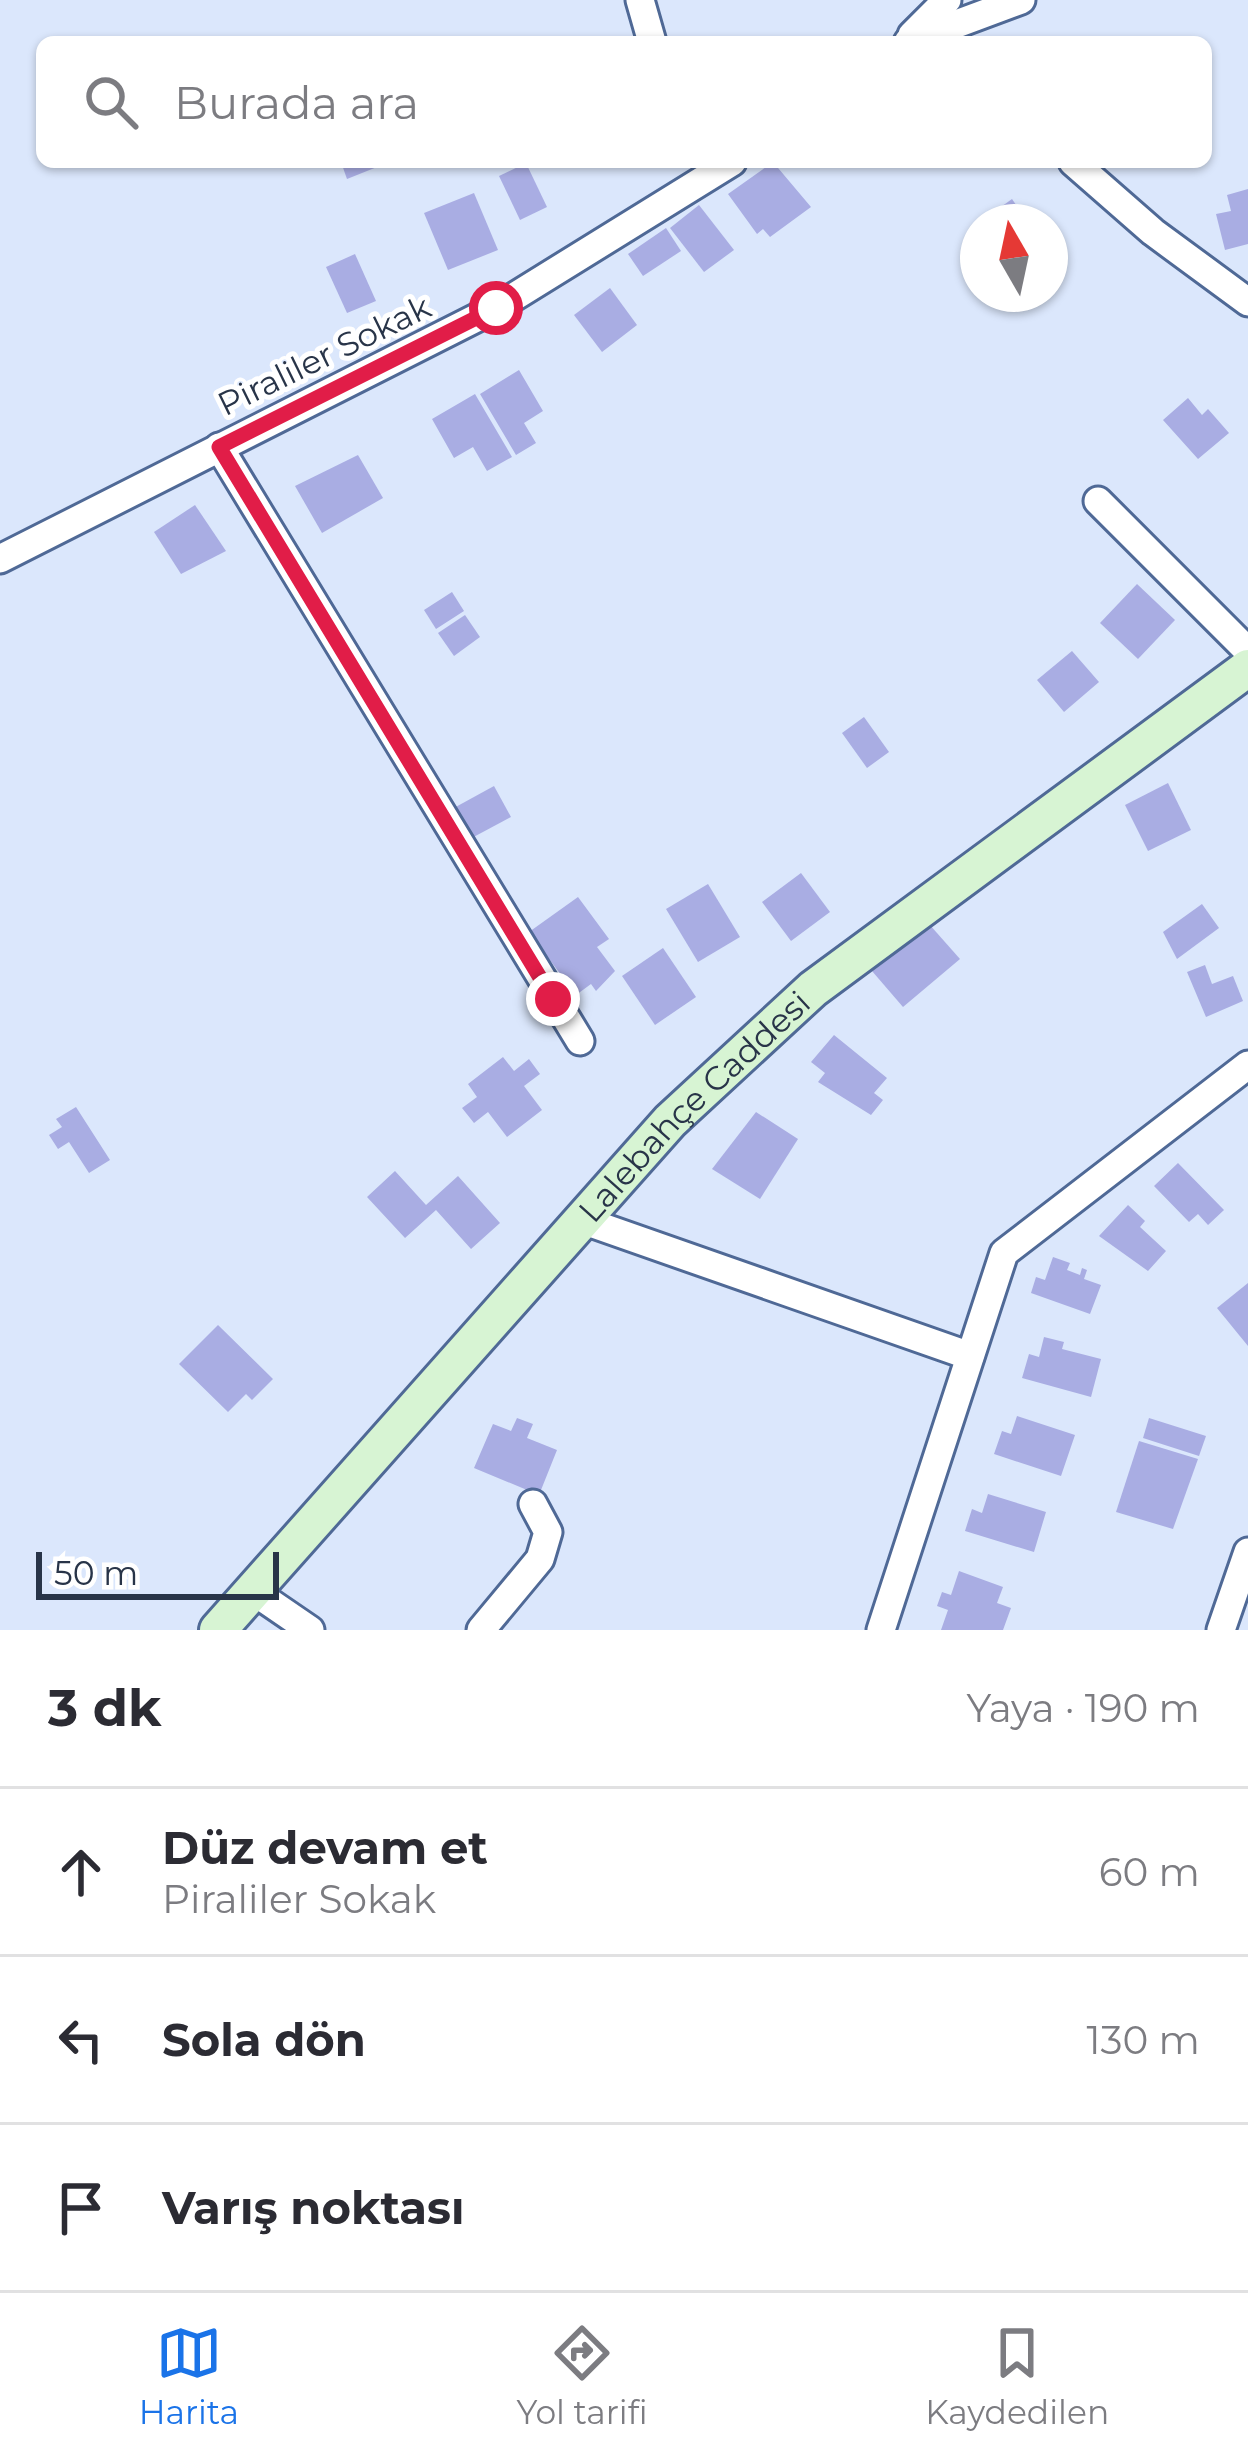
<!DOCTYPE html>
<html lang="tr">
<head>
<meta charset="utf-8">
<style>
  body { margin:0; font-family:Montserrat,sans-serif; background:#f7f7f7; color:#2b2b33 }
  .compass { position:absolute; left:960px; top:204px; width:108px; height:108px; border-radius:50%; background:#fff; box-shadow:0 3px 9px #0004; rotate:351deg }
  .scale { position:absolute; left:36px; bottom:30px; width:243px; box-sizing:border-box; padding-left:12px; border:6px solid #283448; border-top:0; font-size:33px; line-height:42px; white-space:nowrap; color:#283448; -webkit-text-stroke:9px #fff; paint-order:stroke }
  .stop { position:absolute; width:36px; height:36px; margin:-27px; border:9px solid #e11d48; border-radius:50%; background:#fff }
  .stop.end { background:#e11d48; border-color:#fff; box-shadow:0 3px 12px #0008 }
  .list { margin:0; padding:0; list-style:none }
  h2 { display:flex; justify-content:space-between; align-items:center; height:156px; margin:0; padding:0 48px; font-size:51px }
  h2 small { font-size:39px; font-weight:400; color:#7c7c81 }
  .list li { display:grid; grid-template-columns:78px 1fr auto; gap:36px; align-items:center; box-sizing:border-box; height:168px; padding:0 48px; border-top:3px solid #e1e1e2 }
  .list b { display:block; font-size:45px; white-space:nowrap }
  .list p { margin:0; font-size:39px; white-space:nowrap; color:#7c7c81 }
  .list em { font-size:39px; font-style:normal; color:#7c7c81 }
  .icon { flex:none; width:66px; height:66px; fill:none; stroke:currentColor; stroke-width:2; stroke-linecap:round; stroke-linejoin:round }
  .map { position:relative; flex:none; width:1248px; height:1630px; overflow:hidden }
  .search { position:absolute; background:#fff; box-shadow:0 3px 9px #0004; left:36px; right:36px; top:36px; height:132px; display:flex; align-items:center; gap:30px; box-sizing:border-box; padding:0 42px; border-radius:18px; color:#7c7c81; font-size:45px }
  .sheet { height:660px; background:#fff }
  nav { display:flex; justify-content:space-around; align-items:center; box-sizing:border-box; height:168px; border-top:3px solid #e1e1e2; background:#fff; font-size:33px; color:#7c7c81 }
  nav a { display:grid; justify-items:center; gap:6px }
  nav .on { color:#1a73e8 }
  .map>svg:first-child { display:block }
  .building { fill:#a9ade3 }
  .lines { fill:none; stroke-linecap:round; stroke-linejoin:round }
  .street-casing { stroke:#4f6996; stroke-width:33 }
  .secondary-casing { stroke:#4f6996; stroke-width:42 }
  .street { stroke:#fff; stroke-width:27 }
  .secondary { stroke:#d7f4d3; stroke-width:36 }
  .route { stroke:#e11d48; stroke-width:15 }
  .labels { text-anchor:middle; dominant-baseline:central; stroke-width:10; stroke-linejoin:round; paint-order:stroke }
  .street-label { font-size:33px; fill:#283448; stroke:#fff }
</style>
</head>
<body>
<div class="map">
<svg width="1248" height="1630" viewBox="0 0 1248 1630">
  <rect width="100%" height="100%" fill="#dbe7fc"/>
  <g class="building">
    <path d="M 341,162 L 375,162 L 377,167 L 347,179 Z"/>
    <path d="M 773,162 L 811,207 L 770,237 L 763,229 L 757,234 L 728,194 Z"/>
    <path d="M 526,163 L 547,207 L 520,220 L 499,176 Z"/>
    <path d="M 1248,189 L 1248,244 L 1225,250 L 1216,214 L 1231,211 L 1227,195 Z"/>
    <path d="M 474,193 L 498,250 L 448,270 L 424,213 Z"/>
    <path d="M 1012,199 L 1028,222 L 980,222 Z"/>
    <path d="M 699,205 L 734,250 L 704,272 L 670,228 Z"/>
    <path d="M 666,228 L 681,251 L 643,276 L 628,254 Z"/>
    <path d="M 355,254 L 376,301 L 347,313 L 326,267 Z"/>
    <path d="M 610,288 L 637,325 L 602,352 L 574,315 Z"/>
    <path d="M 519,370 L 543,411 L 524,423 L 536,443 L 516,455 L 480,394 Z"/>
    <path d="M 475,394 L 512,457 L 487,471 L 473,447 L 454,458 L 432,419 Z"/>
    <path d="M 1188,398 L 1202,415 L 1208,409 L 1229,433 L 1198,459 L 1163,420 Z"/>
    <path d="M 358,455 L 383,498 L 322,533 L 295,486 Z"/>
    <path d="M 195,505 L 226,551 L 181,574 L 154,532 Z"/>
    <path d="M 1137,584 L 1175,620 L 1138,659 L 1100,623 Z"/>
    <path d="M 452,592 L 464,611 L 436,629 L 424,610 Z"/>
    <path d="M 465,615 L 480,637 L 454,656 L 438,633 Z"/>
    <path d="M 1072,651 L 1099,682 L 1064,712 L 1037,680 Z"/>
    <path d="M 864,717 L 889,752 L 867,768 L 842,733 Z"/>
    <path d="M 1168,783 L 1191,830 L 1148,851 L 1125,805 Z"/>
    <path d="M 494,786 L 511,817 L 468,840 L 452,809 Z"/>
    <path d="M 801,873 L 830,912 L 791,941 L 762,902 Z"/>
    <path d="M 708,884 L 740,937 L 698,962 L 666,909 Z"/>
    <path d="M 578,897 L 609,939 L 597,947 L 615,971 L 596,991 L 591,984 L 576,995 L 529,932 Z"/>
    <path d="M 1202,904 L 1219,928 L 1177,959 L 1163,932 Z"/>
    <path d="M 929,924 L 960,959 L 903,1007 L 872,971 Z"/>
    <path d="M 663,948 L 696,997 L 655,1025 L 622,976 Z"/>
    <path d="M 1205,965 L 1212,984 L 1233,976 L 1243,1001 L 1206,1017 L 1187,972 Z"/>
    <path d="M 834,1035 L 887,1078 L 874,1093 L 883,1100 L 871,1115 L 818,1082 L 825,1073 L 811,1062 Z"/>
    <path d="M 503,1057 L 514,1071 L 529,1059 L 540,1074 L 524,1086 L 542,1110 L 507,1137 L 488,1112 L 474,1123 L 462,1108 L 477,1097 L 468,1084 Z"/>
    <path d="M 76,1107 L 110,1160 L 89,1173 L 69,1142 L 58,1149 L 49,1135 L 62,1127 L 56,1119 Z"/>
    <path d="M 756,1112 L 798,1139 L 760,1199 L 712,1169 Z"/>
    <path d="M 1178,1163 L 1224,1210 L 1208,1225 L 1198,1214 L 1189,1222 L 1154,1186 Z"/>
    <path d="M 395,1171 L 426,1205 L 458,1176 L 500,1223 L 471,1249 L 436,1210 L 405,1238 L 367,1197 Z"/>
    <path d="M 1128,1205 L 1145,1221 L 1140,1227 L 1166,1251 L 1148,1271 L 1099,1236 Z"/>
    <path d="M 1053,1257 L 1070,1263 L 1067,1270 L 1080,1275 L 1082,1268 L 1087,1270 L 1084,1279 L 1101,1285 L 1090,1314 L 1031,1293 L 1036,1277 L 1045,1280 Z"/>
    <path d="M 1248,1283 L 1248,1346 L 1217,1308 Z"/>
    <path d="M 218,1325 L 273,1379 L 252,1400 L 246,1394 L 228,1412 L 179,1364 Z"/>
    <path d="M 1044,1337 L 1064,1342 L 1062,1349 L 1101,1359 L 1091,1397 L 1022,1378 L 1029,1354 L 1039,1357 Z"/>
    <path d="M 1017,1416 L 1075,1435 L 1061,1476 L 994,1454 L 1002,1431 L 1011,1434 Z"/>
    <path d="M 517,1418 L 533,1424 L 527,1438 L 557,1450 L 539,1495 L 474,1468 L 493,1424 L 511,1431 Z"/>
    <path d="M 1149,1418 L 1206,1436 L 1199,1456 L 1143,1438 Z"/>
    <path d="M 1139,1441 L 1198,1459 L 1173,1529 L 1116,1512 Z"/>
    <path d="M 988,1494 L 1046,1512 L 1034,1552 L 965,1531 L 972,1509 L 982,1513 Z"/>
    <path d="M 959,1571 L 1003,1587 L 997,1603 L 1011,1608 L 1003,1630 L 941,1630 L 948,1610 L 937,1606 L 942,1592 L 951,1595 Z"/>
  </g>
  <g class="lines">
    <defs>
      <g id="street">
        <path d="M 640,0 L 652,42"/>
        <path d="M 912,35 L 947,0"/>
        <path d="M 908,42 L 1021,0"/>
        <path d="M 1073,162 L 1153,232 L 1248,302"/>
        <path d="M 219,447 L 580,1041"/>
        <path d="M 1098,501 L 1248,651"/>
        <path d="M 0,559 L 496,308 L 732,162"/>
        <path d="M 582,1220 L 970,1356"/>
        <path d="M 253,1591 L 310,1630"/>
        <path d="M 481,1630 L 540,1559 L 548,1532 L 533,1504"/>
        <path d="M 881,1630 L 1004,1253 L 1248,1065"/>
        <path d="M 1221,1630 L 1248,1552"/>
      </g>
      <g id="secondary">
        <path id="s1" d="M 218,1630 L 670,1121 L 813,989 L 1248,668"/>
      </g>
    </defs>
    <use href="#street" class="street-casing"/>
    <use href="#secondary" class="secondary-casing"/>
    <use href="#street" class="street"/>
    <use href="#secondary" class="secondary"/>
  </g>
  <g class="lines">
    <path class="route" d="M 496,308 L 219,447 L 553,999"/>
  </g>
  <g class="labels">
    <g class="street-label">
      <text transform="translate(324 355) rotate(-26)">Piraliler Sokak</text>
      <text stroke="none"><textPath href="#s1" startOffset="708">Lalebahçe Caddesi</textPath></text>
    </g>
  </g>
</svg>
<svg class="compass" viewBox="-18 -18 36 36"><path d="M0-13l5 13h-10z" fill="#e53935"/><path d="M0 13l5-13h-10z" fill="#7c7c81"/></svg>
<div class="scale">50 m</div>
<div class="stop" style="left:496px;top:308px"></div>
<div class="stop end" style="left:553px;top:999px"></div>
<div class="search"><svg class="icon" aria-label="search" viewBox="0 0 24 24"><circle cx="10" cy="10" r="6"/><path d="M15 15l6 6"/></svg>Burada ara</div>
</div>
<section class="sheet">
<h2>3 dk<small>Yaya · 190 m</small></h2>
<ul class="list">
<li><svg class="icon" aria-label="ahead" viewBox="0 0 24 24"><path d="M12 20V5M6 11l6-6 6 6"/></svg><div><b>Düz devam et</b><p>Piraliler Sokak</p></div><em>60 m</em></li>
<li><svg class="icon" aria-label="left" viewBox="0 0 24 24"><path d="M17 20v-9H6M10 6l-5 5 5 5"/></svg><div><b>Sola dön</b></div><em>130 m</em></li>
<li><svg class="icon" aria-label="arrive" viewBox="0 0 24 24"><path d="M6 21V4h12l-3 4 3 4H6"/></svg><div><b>Varış noktası</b></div></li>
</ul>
</section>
<nav>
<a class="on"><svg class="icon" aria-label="map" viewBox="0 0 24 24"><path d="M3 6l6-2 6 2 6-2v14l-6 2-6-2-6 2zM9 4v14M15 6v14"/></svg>Harita</a>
<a><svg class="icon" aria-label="directions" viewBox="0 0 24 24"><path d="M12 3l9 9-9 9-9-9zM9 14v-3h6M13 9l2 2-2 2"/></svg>Yol tarifi</a>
<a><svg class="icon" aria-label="saved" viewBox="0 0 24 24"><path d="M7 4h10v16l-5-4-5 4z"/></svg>Kaydedilen</a>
</nav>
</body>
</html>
